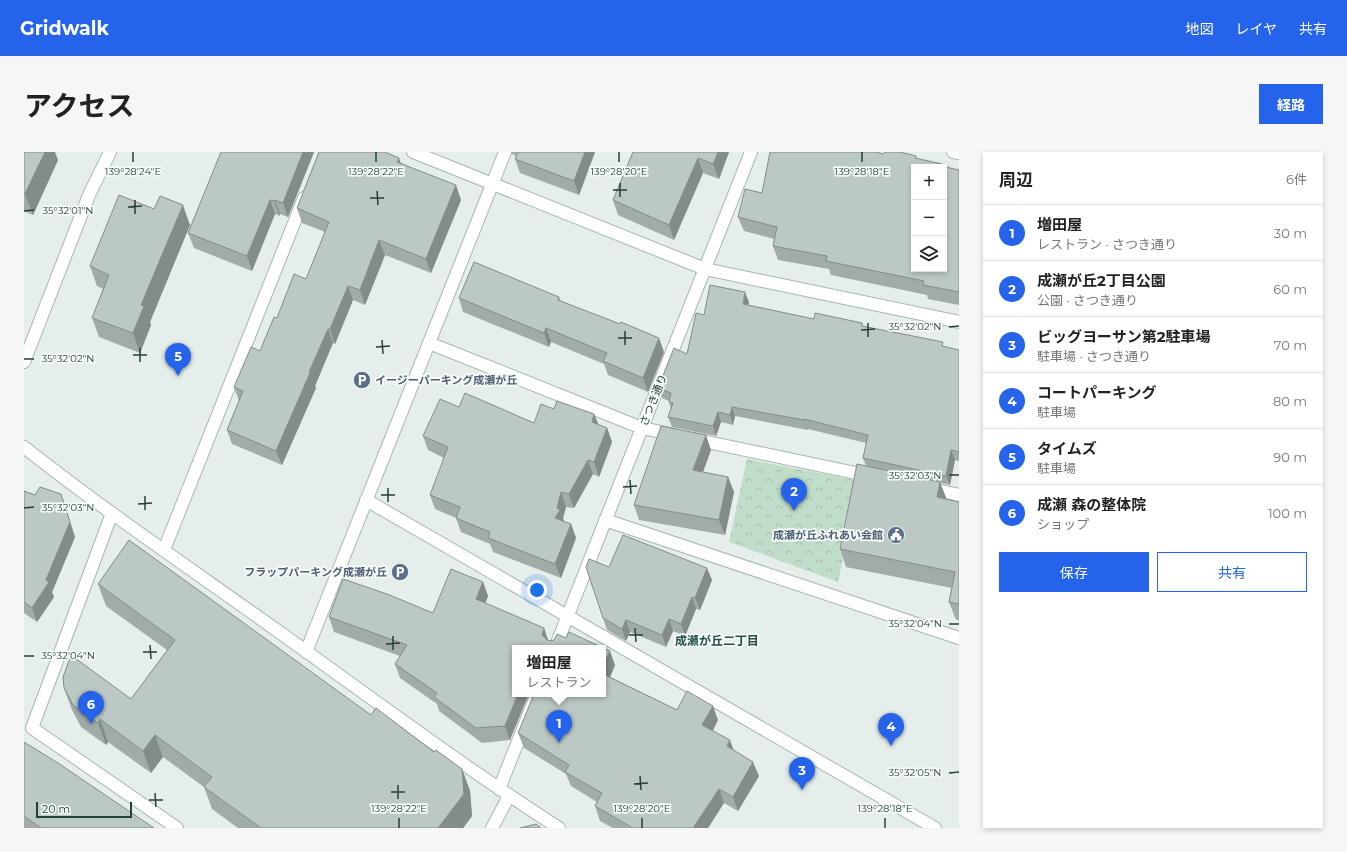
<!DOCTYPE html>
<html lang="ja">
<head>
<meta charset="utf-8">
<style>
  body { margin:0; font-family:Montserrat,"Noto Sans JP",sans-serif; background:#f6f6f6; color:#222 }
  .controls { position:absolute; right:12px; top:12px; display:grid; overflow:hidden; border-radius:0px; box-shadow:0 2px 6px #0003 }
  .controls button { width:36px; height:36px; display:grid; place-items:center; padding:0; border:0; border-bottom:1px solid #e0e0e0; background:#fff; color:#222; font:20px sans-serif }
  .scale { position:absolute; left:12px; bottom:10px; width:96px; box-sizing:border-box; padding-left:4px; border:2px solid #253f39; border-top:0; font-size:11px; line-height:14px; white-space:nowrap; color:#253f39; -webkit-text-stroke:3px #f6faf8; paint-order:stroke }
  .you { position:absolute; left:513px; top:438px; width:14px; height:14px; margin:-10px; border:3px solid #fff; border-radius:50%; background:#1a73e8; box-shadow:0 0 0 6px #1a73e833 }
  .badge { display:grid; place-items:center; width:26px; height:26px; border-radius:50%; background:#2563eb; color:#fff; font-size:13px; font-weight:700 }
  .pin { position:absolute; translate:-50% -33px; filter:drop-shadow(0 1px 2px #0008) }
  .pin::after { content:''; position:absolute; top:21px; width:14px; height:12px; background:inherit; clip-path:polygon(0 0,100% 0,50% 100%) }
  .popup { position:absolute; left:488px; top:493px; width:94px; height:52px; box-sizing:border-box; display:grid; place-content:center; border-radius:0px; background:#fff; filter:drop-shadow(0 1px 3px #0005); font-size:13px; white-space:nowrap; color:#767676 }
  .popup b { font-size:15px; color:#222 }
  .popup::after { content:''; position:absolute; left:50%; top:100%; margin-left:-8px; border:8px solid transparent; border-top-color:#fff }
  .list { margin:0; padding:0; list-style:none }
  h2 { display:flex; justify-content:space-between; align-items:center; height:52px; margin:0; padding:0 16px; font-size:17px }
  h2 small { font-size:13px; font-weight:400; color:#767676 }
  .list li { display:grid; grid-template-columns:26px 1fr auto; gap:12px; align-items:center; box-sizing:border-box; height:56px; padding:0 16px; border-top:1px solid #e0e0e0 }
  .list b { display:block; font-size:15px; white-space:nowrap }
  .list p { margin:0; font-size:13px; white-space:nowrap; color:#767676 }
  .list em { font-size:13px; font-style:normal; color:#767676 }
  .actions { display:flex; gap:8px; padding:12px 16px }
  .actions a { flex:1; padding:9px 0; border:1px solid #2563eb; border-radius:0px; text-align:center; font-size:14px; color:#2563eb }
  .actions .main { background:#2563eb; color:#fff }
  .icon { flex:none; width:22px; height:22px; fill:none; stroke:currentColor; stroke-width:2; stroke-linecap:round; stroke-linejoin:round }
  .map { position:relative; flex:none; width:935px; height:676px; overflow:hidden; border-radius:0px }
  header { display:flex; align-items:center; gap:24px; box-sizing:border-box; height:56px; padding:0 20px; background:#2563eb; color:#fff }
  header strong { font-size:19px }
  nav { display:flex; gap:22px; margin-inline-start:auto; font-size:14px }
  .intro { display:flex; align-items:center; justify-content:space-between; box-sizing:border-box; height:96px; padding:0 24px }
  h1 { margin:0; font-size:28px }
  .button { padding:10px 18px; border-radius:0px; background:#2563eb; color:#fff; font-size:14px; font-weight:700 }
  main { display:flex; gap:24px; padding:0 24px }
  aside { flex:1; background:#fff; border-radius:0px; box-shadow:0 2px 6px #0003 }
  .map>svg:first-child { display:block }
  .forest { fill:url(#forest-crowns) }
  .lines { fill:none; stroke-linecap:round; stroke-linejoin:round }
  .minor-casing { stroke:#a8b6b1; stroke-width:14 }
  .minor { stroke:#fff; stroke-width:12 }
  .wall { fill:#a1aca8 }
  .shaded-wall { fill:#838c88 }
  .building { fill:#bbc8c3; stroke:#838c88; fill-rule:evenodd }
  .ticks { fill:none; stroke:#253f39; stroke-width:1.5 }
  .labels { text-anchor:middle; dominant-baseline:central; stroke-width:3.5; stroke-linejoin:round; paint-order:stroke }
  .service-label { font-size:11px; font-weight:bold; fill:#4e5e75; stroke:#f6faf8; text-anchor:end }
  .street-label { font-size:11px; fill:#253f39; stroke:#f6faf8 }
  .neighbourhood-label { font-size:12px; font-weight:bold; fill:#225047; stroke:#f6faf8 }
  .ticks-label { font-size:10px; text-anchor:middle; fill:#253f39; stroke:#f6faf8; stroke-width:3.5; stroke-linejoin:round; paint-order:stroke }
</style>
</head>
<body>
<header>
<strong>Gridwalk</strong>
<nav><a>地図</a><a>レイヤ</a><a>共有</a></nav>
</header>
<div class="intro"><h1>アクセス</h1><a class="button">経路</a></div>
<main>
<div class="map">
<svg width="935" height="676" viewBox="0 0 935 676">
  <defs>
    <pattern id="forest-crowns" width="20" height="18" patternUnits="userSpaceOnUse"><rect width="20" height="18" fill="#c0ddc9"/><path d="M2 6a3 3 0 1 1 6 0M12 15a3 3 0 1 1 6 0" fill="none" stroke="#a5bfad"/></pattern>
  </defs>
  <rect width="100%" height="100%" fill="#e5eeea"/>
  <path class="forest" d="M 723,307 L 835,329 L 814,430 L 705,390 Z"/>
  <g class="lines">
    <defs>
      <g id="minor">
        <path d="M 389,0 L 681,117 L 935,170"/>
        <path d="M 929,0 L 935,1"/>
        <path d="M 405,191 L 618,276 L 651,283"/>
        <path d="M 0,210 L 65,43 L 86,0"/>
        <path d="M 669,287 L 846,324"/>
        <path d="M 0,295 C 81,359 167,417 251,477 C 345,544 438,614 535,676"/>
        <path d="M 903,336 L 935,343"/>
        <path d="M 342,348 L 911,676"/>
        <path d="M 88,361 L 8,576 L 153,676"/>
        <path d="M 581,368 L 935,486"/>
        <path d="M 140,398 L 280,46"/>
        <path d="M 531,496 L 727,0"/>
        <path d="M 282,500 L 481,0"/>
        <path d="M 475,637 L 513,542"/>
        <path d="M 468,676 L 485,644"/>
      </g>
    </defs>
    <use href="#minor" class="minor-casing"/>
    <use href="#minor" class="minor"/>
  </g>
  <g class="wall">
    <path d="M 0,0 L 34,8 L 9,63 L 0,59 Z"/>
    <path d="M 290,0 L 264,65 L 256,62 L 256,64 L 251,62 L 228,119 L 170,96 L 164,81 Z"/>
    <path d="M 487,0 L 571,0 L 555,43 L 496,21 L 491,7 L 492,4 L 488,2 Z"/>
    <path d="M 609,0 L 705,0 L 695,27 L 679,21 L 650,88 L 594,63 L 589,48 Z"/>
    <path d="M 860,2 L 892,4 L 893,7 L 918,12 L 918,14 L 935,18 L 935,153 L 904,147 L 903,143 L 807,123 L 805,117 L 754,108 L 749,94 L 750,87 L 720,79 L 714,65 L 738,41 Z"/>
    <path d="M 377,11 L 437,48 L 407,121 L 361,103 L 341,153 L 329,148 L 311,192 L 309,191 L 291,234 L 292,236 L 258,313 L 208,292 L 203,278 L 215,249 L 210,235 L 236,199 L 253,166 L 282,127 L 301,80 L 278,71 L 273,56 Z"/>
    <path d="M 166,73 L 126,170 L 127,173 L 116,201 L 75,185 L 68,166 L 79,137 L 73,134 L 66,114 Z"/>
    <path d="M 535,145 L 537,149 L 640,200 L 624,240 L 584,223 L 580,212 L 527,190 L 525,195 L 439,160 L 435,146 Z"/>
    <path d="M 725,150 L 724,153 L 790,167 L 838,171 L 839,174 L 935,198 L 935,309 L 931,308 L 926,333 L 916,331 L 922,347 L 935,350 L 935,468 L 932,468 L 925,450 L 928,436 L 822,415 L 816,397 L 842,314 L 839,306 L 842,291 L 784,277 L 784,278 L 711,264 L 709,273 L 697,270 L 692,284 L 648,275 L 644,265 L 647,257 L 645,250 L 645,249 L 638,246 L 634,236 L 663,202 L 680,163 Z"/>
    <path d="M 435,255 L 510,271 L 530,257 L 570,262 L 574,273 L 583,276 L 588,290 L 575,325 L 569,322 L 550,356 L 542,355 L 539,366 L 540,370 L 547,372 L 552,386 L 537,426 L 469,400 L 466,392 L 437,380 L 432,366 L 411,357 L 406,343 L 420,306 L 404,298 L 399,284 Z"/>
    <path d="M 687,298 L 679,320 L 704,325 L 710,340 L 701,383 L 615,368 L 610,353 Z"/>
    <path d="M 0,339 L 11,343 L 37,342 L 51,385 L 28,440 L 30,445 L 13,470 L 0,461 Z"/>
    <path d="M 585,415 L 688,428 L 676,458 L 672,457 L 661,484 L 649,479 L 642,495 L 606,480 L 602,489 L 583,478 L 579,466 Z"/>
    <path d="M 459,430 L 464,444 L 461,452 L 520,476 L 524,488 L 591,513 L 586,525 L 653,558 L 694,568 L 689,578 L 710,598 L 735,624 L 714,659 L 700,651 L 684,676 L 589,676 L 576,669 L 571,654 L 573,650 L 547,634 L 542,622 L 500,596 L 494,581 L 579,542 L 491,496 L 486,588 L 458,591 L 415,559 L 413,552 L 376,526 L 371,512 L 376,504 L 310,480 L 305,465 L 409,461 Z"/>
    <path d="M 74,432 L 347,563 L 438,617 L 446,639 L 448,664 L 439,676 L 214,676 L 188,657 L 180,635 L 139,605 L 127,621 L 84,590 L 82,593 L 57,575 L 48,558 L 40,536 L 107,547 L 143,498 L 82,454 Z"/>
    <path d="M 0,590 L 130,676 L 0,676 Z"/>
  </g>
  <g class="shaded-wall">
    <path d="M 21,0 L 31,0 L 34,8 L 9,63 L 1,42 Z"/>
    <path d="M 279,0 L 290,0 L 264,65 L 259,51 Z"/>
    <path d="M 561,0 L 571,0 L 555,43 L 550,29 Z"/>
    <path d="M 694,0 L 705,0 L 695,27 L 689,12 Z"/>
    <path d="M 375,6 L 380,20 L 373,10 Z"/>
    <path d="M 674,6 L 679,21 L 650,88 L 645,73 Z"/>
    <path d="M 432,33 L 437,48 L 407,121 L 402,107 Z"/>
    <path d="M 246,48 L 251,62 L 228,119 L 223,104 Z"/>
    <path d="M 251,48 L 256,62 L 256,64 L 250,49 Z"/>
    <path d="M 159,53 L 166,73 L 126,170 L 127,173 L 116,201 L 109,181 L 117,153 Z"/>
    <path d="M 355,88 L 361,103 L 341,153 L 336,138 Z"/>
    <path d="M 324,134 L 329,148 L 311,192 L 306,177 Z"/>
    <path d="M 721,140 L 725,150 L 722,162 L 719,152 Z"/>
    <path d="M 522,176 L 527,190 L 525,195 L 520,181 Z"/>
    <path d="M 304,177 L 309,191 L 291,234 L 292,236 L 258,313 L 252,299 Z"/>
    <path d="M 635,186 L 640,200 L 624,240 L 619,226 Z"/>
    <path d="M 708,255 L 711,264 L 709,273 L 706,263 Z"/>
    <path d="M 694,260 L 697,270 L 692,284 L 689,274 Z"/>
    <path d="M 570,262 L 576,276 L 568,270 Z"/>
    <path d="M 780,267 L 784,277 L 784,278 L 780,268 Z"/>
    <path d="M 583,276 L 588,290 L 575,325 L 570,310 Z"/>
    <path d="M 682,283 L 687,298 L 674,333 L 669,318 Z"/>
    <path d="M 927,298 L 931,308 L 926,333 L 922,324 Z"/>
    <path d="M 564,308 L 569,322 L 550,356 L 545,342 Z"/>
    <path d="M 704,325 L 710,340 L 701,383 L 695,368 Z"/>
    <path d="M 916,330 L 923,348 L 913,345 Z"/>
    <path d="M 537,340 L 542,355 L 539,366 L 541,372 L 531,366 L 533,356 Z"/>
    <path d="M 37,342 L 51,385 L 28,440 L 30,445 L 13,470 L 8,456 L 22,428 Z"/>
    <path d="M 547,372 L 552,386 L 537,426 L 531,412 Z"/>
    <path d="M 683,416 L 688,428 L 676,458 L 671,446 Z"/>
    <path d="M 459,430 L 464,444 L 457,462 L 452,447 Z"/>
    <path d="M 668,445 L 672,457 L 661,484 L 657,472 Z"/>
    <path d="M 645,467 L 649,479 L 642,495 L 638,483 Z"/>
    <path d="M 602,468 L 606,480 L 602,489 L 598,477 Z"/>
    <path d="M 520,476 L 525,491 L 518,483 Z"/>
    <path d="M 586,499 L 591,513 L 582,535 L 579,528 L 579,514 Z"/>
    <path d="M 494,542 L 505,542 L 486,588 L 481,574 Z"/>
    <path d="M 689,554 L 694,568 L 684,588 L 678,573 Z"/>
    <path d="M 76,567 L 84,590 L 82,593 L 74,571 Z"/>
    <path d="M 131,583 L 139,605 L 127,621 L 119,599 Z"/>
    <path d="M 706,588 L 711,602 L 703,594 Z"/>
    <path d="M 729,610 L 735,624 L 714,659 L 709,645 Z"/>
    <path d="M 438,617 L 446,639 L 448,664 L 439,676 L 414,676 Z"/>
    <path d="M 695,637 L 700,651 L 684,676 L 669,676 Z"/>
  </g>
  <g class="building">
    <path d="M 0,0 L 21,0 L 1,42 L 0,42 Z"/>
    <path d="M 197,0 L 279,0 L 259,51 L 251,48 L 250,49 L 246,48 L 223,104 L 164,81 Z"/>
    <path d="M 295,0 L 361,0 L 375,6 L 373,10 L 432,33 L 402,107 L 355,88 L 336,138 L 324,134 L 306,177 L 304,177 L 285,220 L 286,221 L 252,299 L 203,278 L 219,239 L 210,235 L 227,195 L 236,199 L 250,165 L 253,166 L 270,122 L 282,127 L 305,70 L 273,56 Z"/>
    <path d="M 494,0 L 561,0 L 550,29 L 491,7 Z"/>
    <path d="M 609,0 L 694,0 L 689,12 L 674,6 L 645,73 L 589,48 Z"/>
    <path d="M 746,0 L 852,0 L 860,2 L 861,0 L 876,0 L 892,4 L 891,6 L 918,12 L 917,14 L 935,18 L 935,140 L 899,133 L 900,129 L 802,109 L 803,104 L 749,94 L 753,75 L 714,65 L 721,37 L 738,41 ZM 890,15 L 920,15 L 920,117 L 890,117 Z"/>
    <path d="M 95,43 L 130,57 L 136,44 L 159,53 L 117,153 L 120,154 L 109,181 L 68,166 L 85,123 L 66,114 Z"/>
    <path d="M 450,110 L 535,145 L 534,148 L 596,172 L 597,170 L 635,186 L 619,226 L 579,209 L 583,201 L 522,176 L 520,181 L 435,146 Z"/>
    <path d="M 686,133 L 721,140 L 719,152 L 790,167 L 791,161 L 838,171 L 838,174 L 919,190 L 918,194 L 935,198 L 935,300 L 927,298 L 922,324 L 839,306 L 844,283 L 780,267 L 780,268 L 708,255 L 706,263 L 694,260 L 689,274 L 644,265 L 649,251 L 645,250 L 647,241 L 634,236 L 650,196 L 663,202 L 672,161 L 680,163 Z"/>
    <path d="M 441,241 L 510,271 L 517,252 L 530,257 L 533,249 L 570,262 L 568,270 L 583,276 L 570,310 L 564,308 L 545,342 L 537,340 L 533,356 L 536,358 L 531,366 L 547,372 L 531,412 L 464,386 L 466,380 L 432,366 L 436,355 L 406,343 L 424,295 L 399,284 L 416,247 L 435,255 Z"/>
    <path d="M 637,274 L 682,283 L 669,318 L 704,325 L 695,368 L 610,353 Z"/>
    <path d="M 833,312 L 916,330 L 913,345 L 935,350 L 935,452 L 925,450 L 931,420 L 816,397 Z"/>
    <path d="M 16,335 L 37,342 L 46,370 L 22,428 L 25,430 L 8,456 L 0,450 L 0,339 L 11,343 Z"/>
    <path d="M 599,383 L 683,416 L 671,446 L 668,445 L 657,472 L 645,467 L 638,483 L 602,468 L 598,477 L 579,466 L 562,415 L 565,407 L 585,415 Z"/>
    <path d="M 105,388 L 347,563 L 352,556 L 410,600 L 412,598 L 438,617 L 440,642 L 414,676 L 237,676 L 180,635 L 188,625 L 131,583 L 119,599 L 76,567 L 74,571 L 49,553 L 40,536 L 39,525 L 47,503 L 107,547 L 151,488 L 74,432 Z"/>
    <path d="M 427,417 L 459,430 L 452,447 L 520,476 L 518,483 L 523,488 L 526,489 L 530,488 L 533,482 L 542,486 L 545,480 L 586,499 L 579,514 L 579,496 L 491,496 L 491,542 L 494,542 L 481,574 L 452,576 L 410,545 L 413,541 L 371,512 L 383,493 L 305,465 L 319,427 L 363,442 L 409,461 Z"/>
    <path d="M 579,522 L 653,558 L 663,539 L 689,554 L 678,573 L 706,588 L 703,594 L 729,610 L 709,645 L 695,637 L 669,676 L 607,676 L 607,675 L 571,654 L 578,641 L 541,620 L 545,613 L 494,581 L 510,542 L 579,542 Z"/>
    <path d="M 0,590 L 34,611 L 130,676 L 17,676 L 0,664 Z"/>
    <path d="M 512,672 L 517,676 L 496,676 Z"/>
  </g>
  <path class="ticks" d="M 109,0 L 109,10M 352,0 L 352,10M 595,0 L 595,10M 838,0 L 838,10M 596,31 L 596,45M 589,38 L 603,38M 353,39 L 354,53M 346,46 L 360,46M 111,48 L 111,62M 104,55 L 118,54M 0,59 L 10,58M 844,171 L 844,185M 925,175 L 935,174M 837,178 L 851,177M 601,179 L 601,193M 594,186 L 608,186M 358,188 L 359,202M 352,195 L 366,194M 116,196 L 116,210M 109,203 L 123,203M 0,207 L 10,207M 925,323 L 935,323M 606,328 L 607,342M 599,335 L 613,334M 364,336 L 364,350M 357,343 L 371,343M 121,344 L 121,358M 114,352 L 128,351M 0,356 L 10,355M 925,472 L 935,472M 611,476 L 612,490M 605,483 L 619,483M 369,484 L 369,498M 362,492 L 376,491M 126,493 L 127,507M 119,500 L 133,500M 0,504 L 10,504M 925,621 L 935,620M 616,624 L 617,638M 610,632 L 624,631M 374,633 L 374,647M 367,640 L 381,640M 131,641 L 132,655M 125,648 L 139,648M 375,666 L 375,676M 618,666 L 618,676M 861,666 L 861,676"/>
  <defs>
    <symbol id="parking-disc" viewBox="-11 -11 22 22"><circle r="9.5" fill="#5c6f8a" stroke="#f6faf8"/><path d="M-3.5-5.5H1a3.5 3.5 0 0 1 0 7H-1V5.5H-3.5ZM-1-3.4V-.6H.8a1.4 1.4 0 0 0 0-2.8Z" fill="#fff"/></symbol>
    <symbol id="civic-disc" viewBox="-11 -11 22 22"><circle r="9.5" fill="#5c6f8a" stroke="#f6faf8"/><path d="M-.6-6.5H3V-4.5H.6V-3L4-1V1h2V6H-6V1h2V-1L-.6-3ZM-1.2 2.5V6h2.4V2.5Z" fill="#fff"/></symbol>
  </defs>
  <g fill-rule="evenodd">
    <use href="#parking-disc" x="328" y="218" width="20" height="20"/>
    <use href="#civic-disc" x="862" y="373" width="20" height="20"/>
    <use href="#parking-disc" x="366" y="410" width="20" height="20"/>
  </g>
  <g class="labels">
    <g class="service-label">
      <text x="351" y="228" text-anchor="start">イージーパーキング成瀬が丘</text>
      <text x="859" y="383">成瀬が丘ふれあい会館</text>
      <text x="363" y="420">フラップパーキング成瀬が丘</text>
    </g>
    <g class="street-label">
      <text transform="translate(629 248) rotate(-68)">さつき通り</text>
    </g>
    <g class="neighbourhood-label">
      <text x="693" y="488">成瀬が丘二丁目</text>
    </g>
  </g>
  <g class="ticks-label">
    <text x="109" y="23">139°28'24"E</text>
    <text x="352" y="23">139°28'22"E</text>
    <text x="595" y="23">139°28'20"E</text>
    <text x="838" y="23">139°28'18"E</text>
    <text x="44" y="62">35°32'01"N</text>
    <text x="891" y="178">35°32'02"N</text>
    <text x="44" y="210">35°32'02"N</text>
    <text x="891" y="327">35°32'03"N</text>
    <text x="44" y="359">35°32'03"N</text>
    <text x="891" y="475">35°32'04"N</text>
    <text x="44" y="507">35°32'04"N</text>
    <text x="891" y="624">35°32'05"N</text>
    <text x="375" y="660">139°28'22"E</text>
    <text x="618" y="660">139°28'20"E</text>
    <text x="861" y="660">139°28'18"E</text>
  </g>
</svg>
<div class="controls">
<button>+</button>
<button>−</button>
<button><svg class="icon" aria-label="layers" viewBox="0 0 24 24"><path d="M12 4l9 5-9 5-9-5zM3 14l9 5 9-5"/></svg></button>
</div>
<div class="scale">20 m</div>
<div class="you"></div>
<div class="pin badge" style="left:535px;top:591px">1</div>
<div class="popup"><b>増田屋</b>レストラン</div>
<div class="pin badge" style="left:770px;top:359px">2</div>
<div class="pin badge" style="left:778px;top:638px">3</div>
<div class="pin badge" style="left:867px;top:594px">4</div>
<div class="pin badge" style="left:154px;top:224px">5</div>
<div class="pin badge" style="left:67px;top:572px">6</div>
</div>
<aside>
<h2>周辺<small>6件</small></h2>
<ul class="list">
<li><span class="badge">1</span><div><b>増田屋</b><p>レストラン · さつき通り</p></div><em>30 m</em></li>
<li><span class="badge">2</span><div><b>成瀬が丘2丁目公園</b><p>公園 · さつき通り</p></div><em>60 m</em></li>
<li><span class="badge">3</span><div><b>ビッグヨーサン第2駐車場</b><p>駐車場 · さつき通り</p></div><em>70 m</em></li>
<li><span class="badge">4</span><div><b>コートパーキング</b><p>駐車場</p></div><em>80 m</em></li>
<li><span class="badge">5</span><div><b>タイムズ</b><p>駐車場</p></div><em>90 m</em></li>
<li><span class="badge">6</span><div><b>成瀬 森の整体院</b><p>ショップ</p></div><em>100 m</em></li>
</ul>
<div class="actions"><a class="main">保存</a><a>共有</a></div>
</aside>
</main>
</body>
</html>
